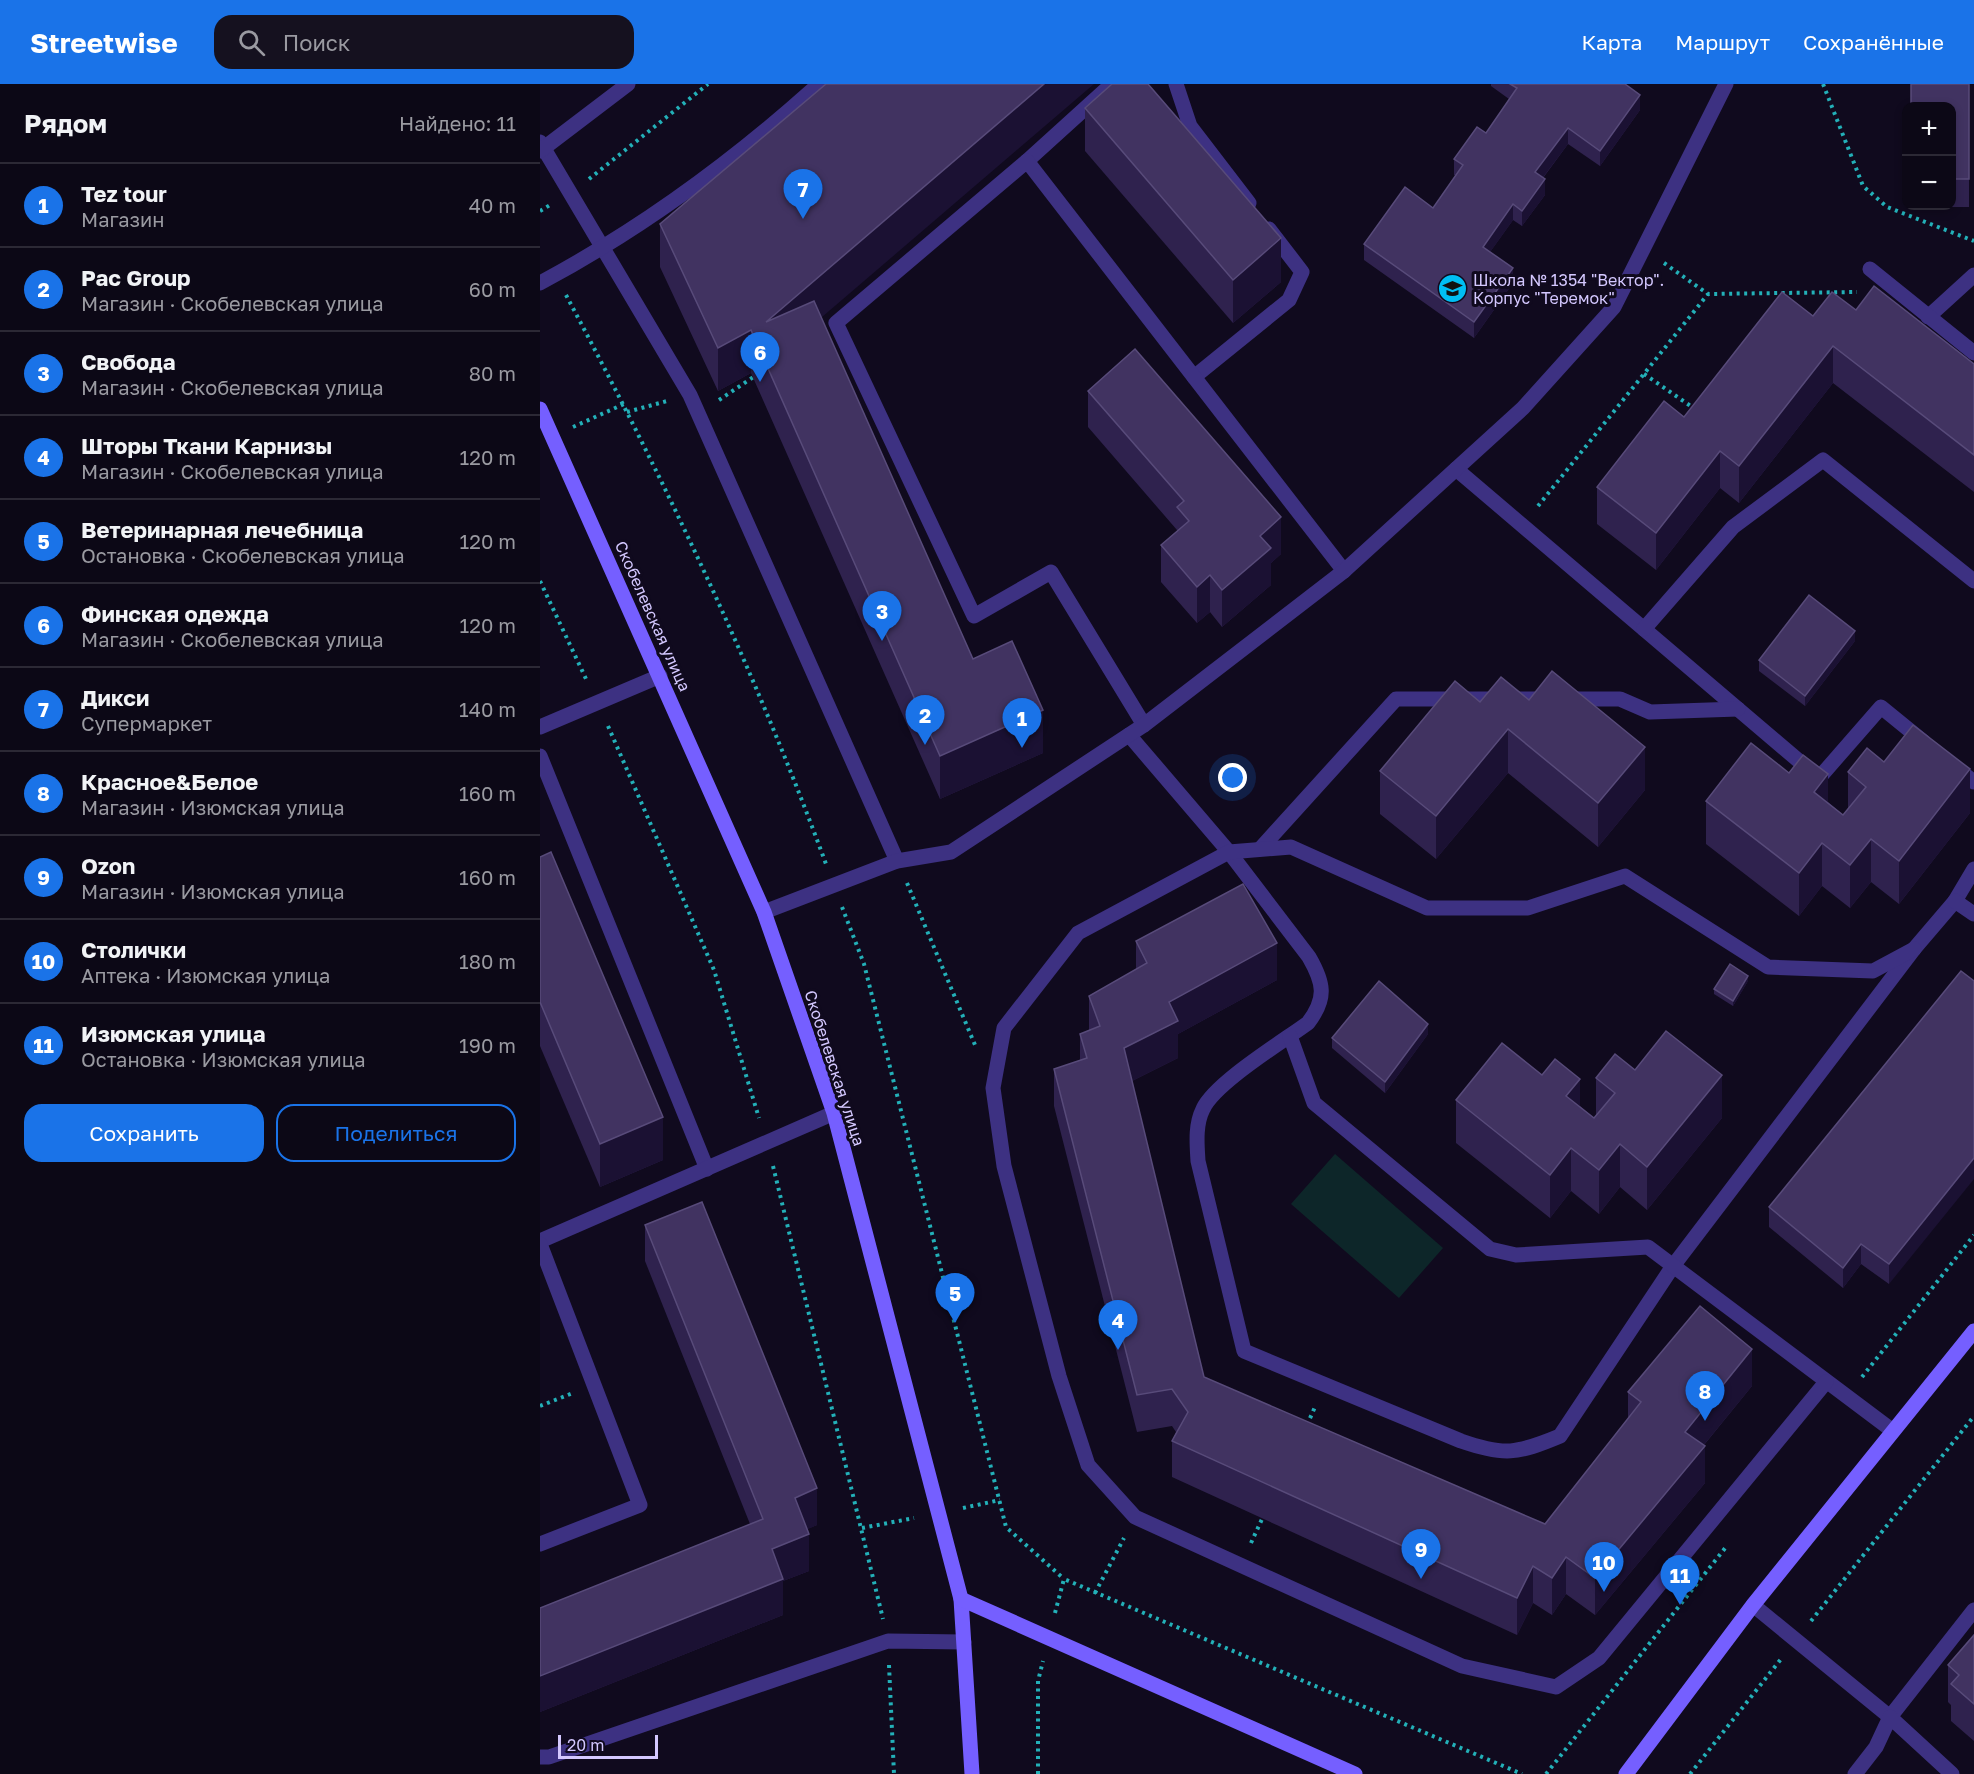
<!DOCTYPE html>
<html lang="ru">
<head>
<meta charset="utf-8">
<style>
  body { margin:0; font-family:"Golos Text",sans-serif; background:#15111f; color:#f1f3f6 }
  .controls { position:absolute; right:18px; top:18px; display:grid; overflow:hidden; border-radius:12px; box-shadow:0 3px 9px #0003 }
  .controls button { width:54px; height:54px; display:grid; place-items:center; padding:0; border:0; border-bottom:2px solid #2c2935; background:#0c0816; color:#f1f3f6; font:30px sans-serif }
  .scale { position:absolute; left:18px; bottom:15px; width:100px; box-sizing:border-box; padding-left:6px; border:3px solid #d4c8ff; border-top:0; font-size:16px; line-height:21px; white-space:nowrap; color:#d4c8ff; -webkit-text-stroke:4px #100a1e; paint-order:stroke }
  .you { position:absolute; left:693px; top:694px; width:21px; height:21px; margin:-15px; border:4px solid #fff; border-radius:50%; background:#1a73e8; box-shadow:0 0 0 9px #1a73e833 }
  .badge { display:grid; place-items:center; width:39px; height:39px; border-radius:50%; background:#1a73e8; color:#fff; font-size:20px; font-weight:700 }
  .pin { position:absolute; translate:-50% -50px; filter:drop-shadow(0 2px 3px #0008) }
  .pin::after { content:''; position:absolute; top:32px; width:21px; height:18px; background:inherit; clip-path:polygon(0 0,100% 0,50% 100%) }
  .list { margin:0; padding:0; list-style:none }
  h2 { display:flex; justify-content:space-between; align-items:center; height:78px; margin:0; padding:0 24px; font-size:26px }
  h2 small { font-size:20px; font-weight:400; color:#9a9aa1 }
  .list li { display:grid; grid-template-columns:39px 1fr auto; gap:18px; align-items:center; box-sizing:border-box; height:84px; padding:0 24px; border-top:2px solid #2c2935 }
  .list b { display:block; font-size:22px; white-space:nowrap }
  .list p { margin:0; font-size:20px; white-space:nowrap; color:#9a9aa1 }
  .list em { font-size:20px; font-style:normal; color:#9a9aa1 }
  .actions { display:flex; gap:12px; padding:18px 24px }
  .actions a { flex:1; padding:14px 0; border:2px solid #1a73e8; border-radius:18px; text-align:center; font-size:21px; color:#1a73e8 }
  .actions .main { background:#1a73e8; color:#fff }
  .icon { flex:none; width:33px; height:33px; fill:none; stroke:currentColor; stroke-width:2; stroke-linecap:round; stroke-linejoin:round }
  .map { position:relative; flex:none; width:1434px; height:1690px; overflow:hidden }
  header { display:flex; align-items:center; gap:36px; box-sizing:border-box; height:84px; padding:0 30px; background:#1a73e8; color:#fff }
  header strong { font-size:28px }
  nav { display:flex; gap:33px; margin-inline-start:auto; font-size:21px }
  .search { width:420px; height:54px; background:#15111f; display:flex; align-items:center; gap:15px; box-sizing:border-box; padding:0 21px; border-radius:18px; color:#9a9aa1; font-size:22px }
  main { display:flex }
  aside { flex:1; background:#0c0816 }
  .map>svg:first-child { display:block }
  .green { fill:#0d2629 }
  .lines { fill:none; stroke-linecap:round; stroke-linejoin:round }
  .path { stroke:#23b0b8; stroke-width:4; stroke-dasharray:3 4.5; stroke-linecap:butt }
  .lane { stroke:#3d3182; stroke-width:15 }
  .street { stroke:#3d3182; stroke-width:15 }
  .secondary { stroke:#755fff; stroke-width:15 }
  .wall { fill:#2f224e }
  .shaded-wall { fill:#1b1133 }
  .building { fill:#413361; stroke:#584b7a; stroke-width:1.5 }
  .labels { text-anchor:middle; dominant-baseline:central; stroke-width:6; stroke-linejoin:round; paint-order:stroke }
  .poi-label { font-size:16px; fill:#d4c8ff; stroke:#100a1e; text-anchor:start }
  .street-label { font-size:16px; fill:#d4c8ff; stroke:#100a1e }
</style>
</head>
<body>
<header>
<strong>Streetwise</strong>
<div class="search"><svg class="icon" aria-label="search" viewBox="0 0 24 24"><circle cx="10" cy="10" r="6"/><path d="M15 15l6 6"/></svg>Поиск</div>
<nav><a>Карта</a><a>Маршрут</a><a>Сохранённые</a></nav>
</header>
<main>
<aside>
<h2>Рядом<small>Найдено: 11</small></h2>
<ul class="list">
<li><span class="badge">1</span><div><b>Tez tour</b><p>Магазин</p></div><em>40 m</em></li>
<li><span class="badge">2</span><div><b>Pac Group</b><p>Магазин · Скобелевская улица</p></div><em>60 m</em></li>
<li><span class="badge">3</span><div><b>Свобода</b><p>Магазин · Скобелевская улица</p></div><em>80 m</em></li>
<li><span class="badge">4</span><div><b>Шторы Ткани Карнизы</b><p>Магазин · Скобелевская улица</p></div><em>120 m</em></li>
<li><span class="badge">5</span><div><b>Ветеринарная лечебница</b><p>Остановка · Скобелевская улица</p></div><em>120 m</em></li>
<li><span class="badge">6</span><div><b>Финская одежда</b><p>Магазин · Скобелевская улица</p></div><em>120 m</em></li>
<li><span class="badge">7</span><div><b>Дикси</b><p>Супермаркет</p></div><em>140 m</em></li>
<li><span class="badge">8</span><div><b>Красное&amp;Белое</b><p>Магазин · Изюмская улица</p></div><em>160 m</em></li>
<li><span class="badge">9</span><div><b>Ozon</b><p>Магазин · Изюмская улица</p></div><em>160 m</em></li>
<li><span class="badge">10</span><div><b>Столички</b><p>Аптека · Изюмская улица</p></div><em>180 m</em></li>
<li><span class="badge">11</span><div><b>Изюмская улица</b><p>Остановка · Изюмская улица</p></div><em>190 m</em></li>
</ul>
<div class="actions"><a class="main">Сохранить</a><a>Поделиться</a></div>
</aside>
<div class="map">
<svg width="1434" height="1690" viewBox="0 0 1434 1690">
  <rect width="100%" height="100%" fill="#100a1e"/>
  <path class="green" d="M 795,1070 L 903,1164 L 859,1214 L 751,1120 Z"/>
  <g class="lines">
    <g class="path">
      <path d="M 1283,0 L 1323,102 L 1347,123 L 1434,157"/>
      <path d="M 49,95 L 168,0"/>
      <path d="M 0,127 L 10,121"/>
      <path d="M 1124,179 L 1168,210 L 1317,208"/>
      <path d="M 26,211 C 124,395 214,584 286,780"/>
      <path d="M 1104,290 L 1152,323"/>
      <path d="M 179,316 L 215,292"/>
      <path d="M 87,328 L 127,317"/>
      <path d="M 33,343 L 84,320"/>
      <path d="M 998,422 L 1168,210"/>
      <path d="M 0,497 L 47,597"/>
      <path d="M 68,642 L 174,886 L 219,1034"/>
      <path d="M 367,799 L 435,961"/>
      <path d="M 302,823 L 324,880 L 466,1443 L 524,1495"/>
      <path d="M 233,1082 L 343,1535"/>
      <path d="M 1322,1293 L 1434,1151"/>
      <path d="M 0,1322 L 33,1309"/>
      <path d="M 767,1341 L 775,1323"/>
      <path d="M 423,1424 L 460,1416"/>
      <path d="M 322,1444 L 374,1434"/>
      <path d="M 711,1459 L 722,1435"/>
      <path d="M 555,1509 L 584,1454"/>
      <path d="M 515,1529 L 524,1495 L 982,1690"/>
      <path d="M 1271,1537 L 1434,1332"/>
      <path d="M 349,1581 L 354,1690"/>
      <path d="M 498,1690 L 498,1597 L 503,1577"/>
      <path d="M 1006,1690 L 1186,1463"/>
      <path d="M 1150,1690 L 1241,1575"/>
    </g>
    <g class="lane">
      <path d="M 636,0 L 650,42 L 709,119"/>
      <path d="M 0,58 L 150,311 L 357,777"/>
      <path d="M 0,67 L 88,0"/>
      <path d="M 487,77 L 572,0"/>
      <path d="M 0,199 C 99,146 196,75 279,0"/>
      <path d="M 1388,233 L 1434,191"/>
      <path d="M 654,293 L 749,216 L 762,188 L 729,145"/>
      <path d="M 916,385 L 1279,694 L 1341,623 L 1384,658"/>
      <path d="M 1104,545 L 1193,443 L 1283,376 L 1434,497"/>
      <path d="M 604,641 L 511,488 L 434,532 L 296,239 L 487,77 L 804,487"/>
      <path d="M 0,643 L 120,592"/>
      <path d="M 589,651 L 689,768 L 769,873 C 784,899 787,914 768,939 C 742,958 675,999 663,1025 C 655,1041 657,1060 658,1077 L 704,1267 L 921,1357 C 964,1372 977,1370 1020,1352 L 1133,1182 L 1374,865 L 1415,817 L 1434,785"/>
      <path d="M 0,672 L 167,1085"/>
      <path d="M 1415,683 L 1434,698"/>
      <path d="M 720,765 L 856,615 L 1080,615 L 1110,628 L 1198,625"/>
      <path d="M 1415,817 L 1434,830"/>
      <path d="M 224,828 L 357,777 L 411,768 L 604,641 L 804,487 L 983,324 L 1074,223 L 1186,0"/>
      <path d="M 750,952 L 774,1019 L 950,1165 L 976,1171 L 1108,1163 L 1353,1347"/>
      <path d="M 0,1157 L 294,1029"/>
      <path d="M 0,1160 L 100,1421 L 0,1460"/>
      <path d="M 1286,1298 L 1059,1574 L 1016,1603 L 922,1582 L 595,1433 L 548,1381 L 519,1292 L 464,1082 L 453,1004 L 464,944 L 538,849 L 689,768 L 751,763 L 887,824 L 988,824 L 1085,792 L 1228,883 L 1333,887 L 1374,865"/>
      <path d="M 1213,1521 L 1350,1633 L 1434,1526"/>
      <path d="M 0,1673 L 9,1673 L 348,1557 L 424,1558"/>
      <path d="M 1315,1690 L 1336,1663 L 1350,1633 L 1412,1690"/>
    </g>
    <path class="street" d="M 1330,185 L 1434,269"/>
    <g class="secondary">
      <path d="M 0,325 L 224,828 L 294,1029 L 421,1515 L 432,1690"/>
      <path d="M 421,1515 L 815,1690"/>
      <path d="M 1086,1690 L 1213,1521 L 1434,1247"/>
    </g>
  </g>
  <g class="wall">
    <path d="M 951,0 L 1085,0 L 1100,26 L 1060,82 L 1028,60 L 1003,94 L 1005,111 L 982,142 L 973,136 L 950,168 L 973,199 L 934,254 L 824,176 L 824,160 L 893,124 L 916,92 L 914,91 L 914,75 L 946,49 L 969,15 L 951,2 Z"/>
    <path d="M 1429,0 L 1429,123 L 1371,123 L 1371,122 L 1412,122 L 1412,22 Z"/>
    <path d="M 545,24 L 741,198 L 693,239 L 545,67 Z"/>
    <path d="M 120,140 L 281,234 L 433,575 L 503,669 L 400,715 L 211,289 L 178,307 L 120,183 Z"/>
    <path d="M 1316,226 L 1434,280 L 1434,408 L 1293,299 L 1199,419 L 1180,404 L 1116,486 L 1057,440 L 1057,403 L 1144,333 L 1273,232 Z"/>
    <path d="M 548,307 L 741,470 L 731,479 L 731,501 L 682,543 L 670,528 L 657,539 L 621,498 L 621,461 L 637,447 L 637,446 L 548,343 Z"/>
    <path d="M 1315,557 L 1265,622 L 1219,587 L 1219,576 Z"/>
    <path d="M 989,616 L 1105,706 L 1058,763 L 968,689 L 896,775 L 840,730 L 840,687 L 940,618 Z"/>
    <path d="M 1344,678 L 1430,729 L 1359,820 L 1331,798 L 1310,824 L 1282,802 L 1259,832 L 1166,760 L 1166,717 L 1288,718 L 1303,731 L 1308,725 L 1308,688 Z"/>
    <path d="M 0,773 L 123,1076 L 60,1103 L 0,962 Z"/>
    <path d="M 596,857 L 737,896 L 638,950 L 638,974 L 592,997 L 664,1293 L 1005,1440 L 1088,1335 L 1088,1308 L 1212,1302 L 1164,1361 L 1165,1399 L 1055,1531 L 1026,1510 L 1012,1531 L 993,1519 L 977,1551 L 632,1393 L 632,1357 L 636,1348 L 632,1342 L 597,1348 L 514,1022 L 514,985 L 540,976 L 540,950 L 549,946 L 549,912 L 596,885 Z"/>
    <path d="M 1421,887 L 1349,1200 L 1321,1180 L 1303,1204 L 1229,1143 L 1229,1123 Z"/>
    <path d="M 1208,897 L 1193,922 L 1174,910 L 1174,905 Z"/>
    <path d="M 888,950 L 845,1009 L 792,964 L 792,954 Z"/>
    <path d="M 1095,986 L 1182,1034 L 1107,1126 L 1080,1103 L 1059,1130 L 1031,1107 L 1010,1134 L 916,1059 L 916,1016 L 1040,1022 L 1054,1034 L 1056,1032 L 1056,994 Z"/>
    <path d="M 105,1141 L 277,1441 L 267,1445 L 269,1487 L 243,1497 L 243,1531 L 0,1628 L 0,1524 L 210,1440 L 105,1177 Z"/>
    <path d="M 1434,1551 L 1434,1657 L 1411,1637 L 1411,1621 L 1408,1618 L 1408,1581 Z"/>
  </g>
  <g class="shaded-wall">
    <path d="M 504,0 L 554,0 L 226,281 L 226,238 Z"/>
    <path d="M 1100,11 L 1100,26 L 1060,82 L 1060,67 Z"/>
    <path d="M 1028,44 L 1028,60 L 995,104 L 995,88 Z"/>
    <path d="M 1005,95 L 1005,111 L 982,142 L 982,127 Z"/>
    <path d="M 973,120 L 973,136 L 943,178 L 943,163 Z"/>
    <path d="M 741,154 L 741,198 L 693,239 L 693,196 Z"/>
    <path d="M 973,184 L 973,199 L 934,254 L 934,238 Z"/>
    <path d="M 211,246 L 211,289 L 178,307 L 178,264 Z"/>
    <path d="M 1293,262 L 1293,299 L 1199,419 L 1199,382 Z"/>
    <path d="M 1180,367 L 1180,404 L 1116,486 L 1116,449 Z"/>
    <path d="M 741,433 L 741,470 L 731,479 L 731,501 L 682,543 L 682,506 L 720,452 Z"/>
    <path d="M 670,491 L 670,528 L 657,539 L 657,503 Z"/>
    <path d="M 1315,547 L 1315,557 L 1265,622 L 1265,612 Z"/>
    <path d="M 503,626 L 503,669 L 400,715 L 400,672 Z"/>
    <path d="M 968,645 L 968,689 L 896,775 L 896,732 Z"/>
    <path d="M 1105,663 L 1105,706 L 1058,763 L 1058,719 Z"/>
    <path d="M 1430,685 L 1430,729 L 1359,820 L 1359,777 Z"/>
    <path d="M 1288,690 L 1288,734 L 1274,708 Z"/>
    <path d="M 1331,755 L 1331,798 L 1310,824 L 1310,781 Z"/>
    <path d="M 1282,759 L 1282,802 L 1259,832 L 1259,789 Z"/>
    <path d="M 737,859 L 737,896 L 638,950 L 638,974 L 584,1001 L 584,964 L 629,918 Z"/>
    <path d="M 1208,892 L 1208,897 L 1193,922 L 1193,917 Z"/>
    <path d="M 888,940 L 888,950 L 845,1009 L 845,998 Z"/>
    <path d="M 1182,991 L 1182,1034 L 1107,1126 L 1107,1083 Z"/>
    <path d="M 1040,995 L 1040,1038 L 1026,1012 Z"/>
    <path d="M 123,1033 L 123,1076 L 60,1103 L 60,1060 Z"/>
    <path d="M 1080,1060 L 1080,1103 L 1059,1130 L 1059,1086 Z"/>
    <path d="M 1031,1064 L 1031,1107 L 1010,1134 L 1010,1091 Z"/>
    <path d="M 1434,1074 L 1434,1095 L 1349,1200 L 1349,1180 Z"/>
    <path d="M 1321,1160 L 1321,1180 L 1303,1204 L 1303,1184 Z"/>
    <path d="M 1212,1265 L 1212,1302 L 1145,1384 L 1145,1348 Z"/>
    <path d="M 1165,1362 L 1165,1399 L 1055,1531 L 1055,1494 Z"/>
    <path d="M 277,1404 L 277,1441 L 255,1451 L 255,1414 Z"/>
    <path d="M 269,1450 L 269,1487 L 243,1497 L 243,1531 L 0,1628 L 0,1592 L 232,1465 Z"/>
    <path d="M 1026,1473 L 1026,1510 L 1012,1531 L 1012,1494 Z"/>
    <path d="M 993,1482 L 993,1519 L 977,1551 L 977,1514 Z"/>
  </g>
  <g class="building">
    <path d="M 286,0 L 504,0 L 226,238 L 274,217 L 433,575 L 472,557 L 503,626 L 400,672 L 211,246 L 178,264 L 120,140 Z"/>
    <path d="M 572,0 L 608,0 L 741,154 L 693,196 L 545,24 Z"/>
    <path d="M 970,0 L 1085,0 L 1100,11 L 1060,67 L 1028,44 L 995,88 L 1005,95 L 982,127 L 973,120 L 943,163 L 973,184 L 934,238 L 824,160 L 865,103 L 893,124 L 923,81 L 914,75 L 937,43 L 946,49 L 977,4 Z"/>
    <path d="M 1371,0 L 1429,0 L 1429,95 L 1412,95 L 1412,22 L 1371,22 Z"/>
    <path d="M 1334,202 L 1434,280 L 1434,371 L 1293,262 L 1199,382 L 1180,367 L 1116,449 L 1057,403 L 1124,317 L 1144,333 L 1242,208 L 1273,232 L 1292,208 L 1316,226 Z"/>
    <path d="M 595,265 L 741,433 L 720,452 L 731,464 L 682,506 L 670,491 L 657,503 L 621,461 L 649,437 L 637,423 L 644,417 L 548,307 Z"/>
    <path d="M 1269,511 L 1315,547 L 1265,612 L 1219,576 Z"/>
    <path d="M 1012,587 L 1105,663 L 1058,719 L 968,645 L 896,732 L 840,687 L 915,597 L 940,618 L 961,593 L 989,616 Z"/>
    <path d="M 1373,641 L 1430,685 L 1359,777 L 1331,755 L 1310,781 L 1282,759 L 1259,789 L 1166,717 L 1211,659 L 1249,689 L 1263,671 L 1288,690 L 1274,708 L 1303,731 L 1326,703 L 1308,688 L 1327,664 L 1344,678 Z"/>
    <path d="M 11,768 L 123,1033 L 60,1060 L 0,918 L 0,773 Z"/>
    <path d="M 703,800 L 737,859 L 629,918 L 638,937 L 584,964 L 664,1293 L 1005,1440 L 1101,1318 L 1088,1308 L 1160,1222 L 1212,1265 L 1145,1348 L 1165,1362 L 1055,1494 L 1026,1473 L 1012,1494 L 993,1482 L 977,1514 L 632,1357 L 648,1328 L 632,1305 L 597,1311 L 514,985 L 547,974 L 540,950 L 560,942 L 549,912 L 607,879 L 596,857 Z"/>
    <path d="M 1190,880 L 1208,892 L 1193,917 L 1174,905 Z"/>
    <path d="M 1421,887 L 1434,897 L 1434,1074 L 1349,1180 L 1321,1160 L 1303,1184 L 1229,1123 Z"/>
    <path d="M 839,897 L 888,940 L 845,998 L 792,954 Z"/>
    <path d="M 1126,947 L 1182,991 L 1107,1083 L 1080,1060 L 1059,1086 L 1031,1064 L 1010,1091 L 916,1016 L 962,959 L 1002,991 L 1015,975 L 1040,995 L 1026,1012 L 1054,1034 L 1075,1009 L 1056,994 L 1075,970 L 1095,986 Z"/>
    <path d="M 162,1118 L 277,1404 L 255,1414 L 269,1450 L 232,1465 L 243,1495 L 0,1592 L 0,1524 L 223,1435 L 105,1141 Z"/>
    <path d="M 1434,1551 L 1434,1620 L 1411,1600 L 1419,1591 L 1408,1581 Z"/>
  </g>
  <defs>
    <symbol id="school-disc" viewBox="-11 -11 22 22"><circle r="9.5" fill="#00bef3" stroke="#100a1e"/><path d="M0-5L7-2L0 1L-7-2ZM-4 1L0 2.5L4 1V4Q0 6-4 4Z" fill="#111"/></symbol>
  </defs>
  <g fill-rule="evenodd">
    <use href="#school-disc" x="896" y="188" width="33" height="33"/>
  </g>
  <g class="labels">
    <g class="poi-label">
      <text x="933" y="196">Школа № 1354 "Вектор".<tspan x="933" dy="18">Корпус "Теремок"</tspan></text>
    </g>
    <g class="street-label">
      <text transform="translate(113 532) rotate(66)">Скобелевская улица</text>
      <text transform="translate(295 984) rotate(72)">Скобелевская улица</text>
    </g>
  </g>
</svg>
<div class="controls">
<button>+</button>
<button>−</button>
</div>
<div class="scale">20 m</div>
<div class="you"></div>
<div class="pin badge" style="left:482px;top:664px">1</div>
<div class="pin badge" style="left:385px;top:661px">2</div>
<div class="pin badge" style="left:342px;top:557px">3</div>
<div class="pin badge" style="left:578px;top:1266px">4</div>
<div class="pin badge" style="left:415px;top:1239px">5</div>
<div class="pin badge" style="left:220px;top:298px">6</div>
<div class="pin badge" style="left:263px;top:135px">7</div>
<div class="pin badge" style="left:1165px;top:1337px">8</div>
<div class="pin badge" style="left:881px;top:1495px">9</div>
<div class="pin badge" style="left:1064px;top:1508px">10</div>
<div class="pin badge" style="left:1140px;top:1521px">11</div>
</div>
</main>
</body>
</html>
